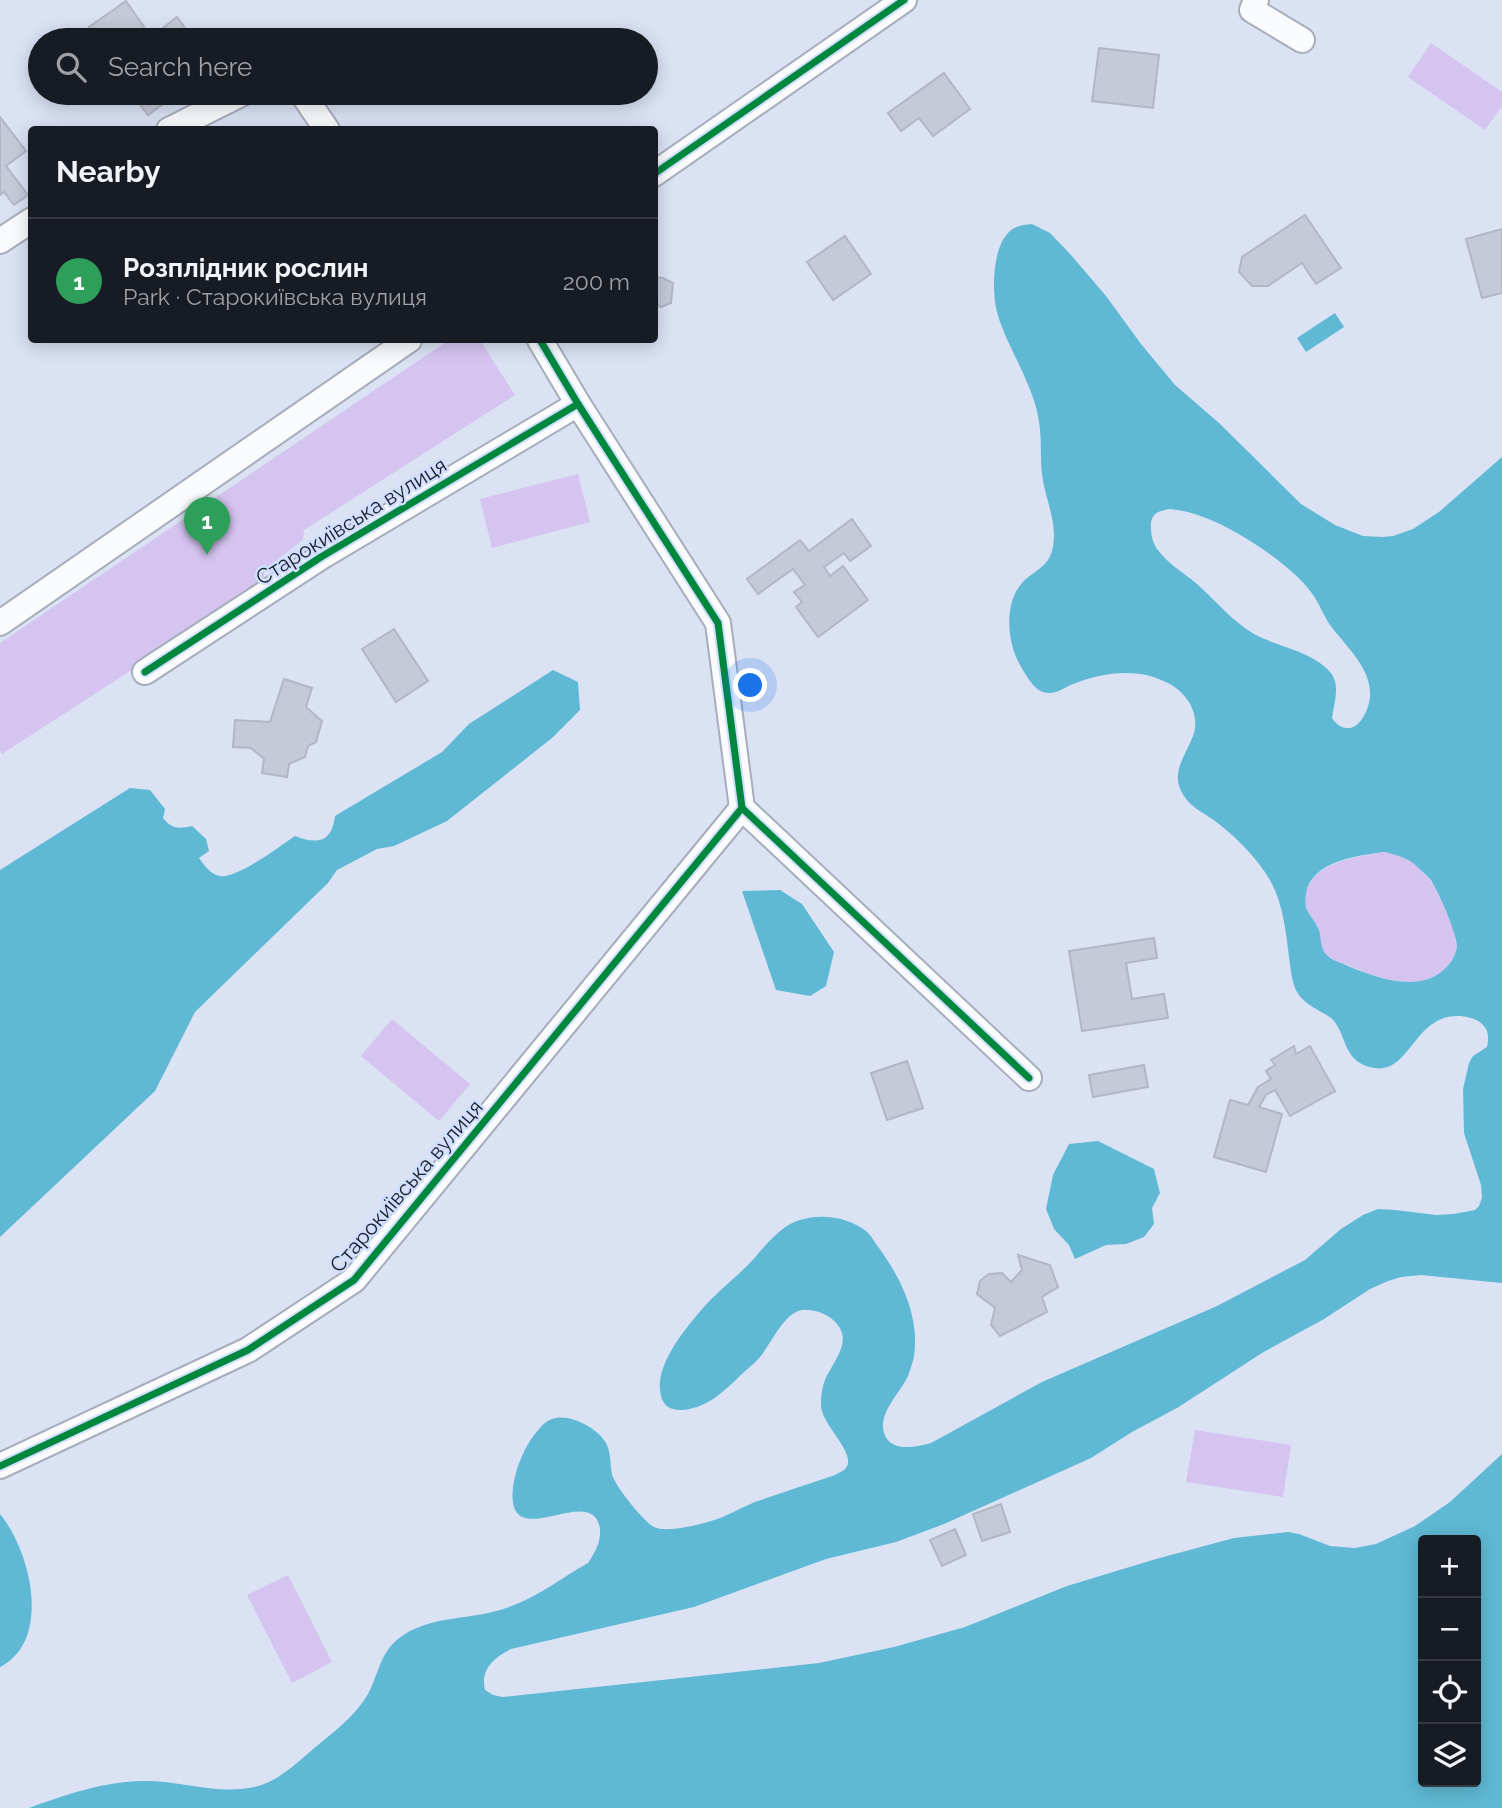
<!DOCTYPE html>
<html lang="en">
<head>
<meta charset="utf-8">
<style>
  body { margin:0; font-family:Raleway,sans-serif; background:#242831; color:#f1f3f6 }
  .controls { position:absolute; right:21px; bottom:21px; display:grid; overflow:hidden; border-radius:7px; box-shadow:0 4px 18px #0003 }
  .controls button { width:63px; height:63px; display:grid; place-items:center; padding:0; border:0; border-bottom:2px solid #363941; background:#171b24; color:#f1f3f6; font:35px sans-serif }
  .you { position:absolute; left:751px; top:686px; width:24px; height:24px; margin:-18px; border:5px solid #fff; border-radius:50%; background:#1a73e8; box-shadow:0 0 0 10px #1a73e833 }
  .badge { display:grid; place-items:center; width:46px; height:46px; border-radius:50%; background:#7c3aed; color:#fff; font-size:23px; font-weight:700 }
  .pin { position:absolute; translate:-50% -58px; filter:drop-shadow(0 2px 4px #0008) }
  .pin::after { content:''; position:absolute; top:37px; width:24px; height:21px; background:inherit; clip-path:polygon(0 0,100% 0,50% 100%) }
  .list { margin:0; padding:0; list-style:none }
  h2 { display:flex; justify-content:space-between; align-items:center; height:91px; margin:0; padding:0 28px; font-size:30px }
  h2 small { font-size:23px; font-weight:400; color:#9ea1a6 }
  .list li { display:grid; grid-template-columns:46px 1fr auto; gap:21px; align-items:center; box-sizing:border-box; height:126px; padding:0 28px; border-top:2px solid #363941 }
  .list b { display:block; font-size:26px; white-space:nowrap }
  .list p { margin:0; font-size:23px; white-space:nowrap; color:#9ea1a6 }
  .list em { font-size:23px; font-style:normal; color:#9ea1a6 }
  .icon { flex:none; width:38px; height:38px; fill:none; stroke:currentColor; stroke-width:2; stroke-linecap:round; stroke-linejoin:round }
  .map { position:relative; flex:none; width:1502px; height:1808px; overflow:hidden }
  .search { position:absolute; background:#171b24; box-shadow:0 4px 18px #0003; left:28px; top:28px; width:630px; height:77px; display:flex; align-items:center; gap:18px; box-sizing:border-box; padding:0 24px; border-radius:38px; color:#9ea1a6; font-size:26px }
  .panel { position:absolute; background:#171b24; box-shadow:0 4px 18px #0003; left:28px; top:126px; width:630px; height:217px; border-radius:7px }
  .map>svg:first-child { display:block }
  .green { fill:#d5c4f0 }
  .water { fill:#5fb9d4; fill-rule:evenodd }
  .building { fill:#c6c9d7; stroke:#b3b6c4; stroke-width:2 }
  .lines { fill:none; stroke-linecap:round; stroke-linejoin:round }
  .minor-casing { stroke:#a7adbb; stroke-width:28 }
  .minor { stroke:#f9fbfd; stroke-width:24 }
  .cycleway-casing { stroke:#d0dffe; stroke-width:11 }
  .cycleway { stroke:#00873e; stroke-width:7 }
  .labels { text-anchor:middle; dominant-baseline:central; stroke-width:5; stroke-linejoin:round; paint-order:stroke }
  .street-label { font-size:21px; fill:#181d28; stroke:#d0dffe }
</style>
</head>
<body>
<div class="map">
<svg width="1502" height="1808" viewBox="0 0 1502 1808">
  <rect width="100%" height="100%" fill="#dae2f4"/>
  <g class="green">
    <path d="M 1431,43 L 1502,92 L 1502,106 L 1485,130 L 1408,77 Z"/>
    <path d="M 449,340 L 480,340 L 515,395 L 304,530 L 303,540 L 264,570 L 264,584 L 2,754 L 0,751 L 0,643 Z"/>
    <path d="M 578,474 L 590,522 L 492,548 L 480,499 Z"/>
    <path d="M 1385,852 C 1395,855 1406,857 1414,864 C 1419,868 1425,874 1429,879 C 1437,888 1458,936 1457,947 C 1455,958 1445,971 1435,976 C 1409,990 1372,976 1348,965 C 1340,962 1330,960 1325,953 C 1319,946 1321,936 1318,928 C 1315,919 1307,914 1306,905 C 1300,864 1357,856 1385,852 Z"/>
    <path d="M 392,1019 L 470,1084 L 439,1121 L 361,1056 Z"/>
    <path d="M 1195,1430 L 1291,1445 L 1283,1497 L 1186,1482 Z"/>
    <path d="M 288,1575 L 332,1662 L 292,1683 L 247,1595 Z"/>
  </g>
  <g class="water">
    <path d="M 1032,224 L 1050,233 L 1071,255 L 1106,296 L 1141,344 L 1175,385 L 1219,423 L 1301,504 L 1335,525 L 1363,536 L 1383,537 L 1393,536 L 1413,529 L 1439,512 L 1502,457 L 1502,1283 L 1421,1275 L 1401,1277 L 1388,1281 L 1370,1289 L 1324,1319 L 1262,1353 L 1177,1408 L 1132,1432 L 1091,1458 L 944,1524 L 896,1542 L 826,1559 L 694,1607 L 511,1649 C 494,1658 480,1669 485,1690 L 493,1695 L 503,1697 L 819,1663 L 894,1647 L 965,1627 L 1067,1586 L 1156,1559 L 1234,1538 L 1288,1532 L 1299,1534 L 1330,1546 L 1355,1548 L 1376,1544 L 1415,1526 L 1450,1502 L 1502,1454 L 1502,1808 L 29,1808 C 65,1795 105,1781 143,1781 C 184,1780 229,1800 269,1782 C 285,1774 298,1762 312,1750 C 332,1733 355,1717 368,1694 C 378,1676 380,1653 398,1639 C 429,1614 473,1621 509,1607 C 536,1598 563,1577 588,1563 C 595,1553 601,1542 600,1529 C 593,1479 505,1559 513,1487 C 516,1466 525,1445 539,1429 C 543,1424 549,1419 556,1418 C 573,1415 598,1429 606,1443 C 611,1452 610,1464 612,1474 C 614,1485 644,1522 654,1527 C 666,1533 698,1525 711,1521 C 726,1517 740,1508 755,1502 C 781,1493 808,1484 835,1475 C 838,1473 841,1472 844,1470 C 861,1456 821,1426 821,1405 C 821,1397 822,1387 825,1380 C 834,1359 856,1339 832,1319 C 825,1313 812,1309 802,1310 C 785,1312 771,1343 761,1356 C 755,1363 748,1368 742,1374 C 723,1392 707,1409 680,1410 C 670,1410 663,1405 661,1396 C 653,1366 686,1328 703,1308 C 717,1292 734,1279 749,1264 C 764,1248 779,1226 800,1220 C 821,1213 849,1217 866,1231 C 871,1235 875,1243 879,1248 C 901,1278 920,1317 914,1356 C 913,1362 910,1370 908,1376 C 900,1393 878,1413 884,1433 C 890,1453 917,1447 931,1443 L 1042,1382 L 1217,1306 L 1305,1260 L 1341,1229 L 1363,1215 L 1378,1209 L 1395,1210 L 1436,1215 L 1454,1214 L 1475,1210 L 1479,1206 L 1482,1198 L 1481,1185 L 1464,1133 L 1463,1089 L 1469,1063 L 1473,1056 L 1487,1047 C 1489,1037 1489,1030 1481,1023 C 1475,1018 1465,1016 1457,1016 C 1414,1016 1410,1074 1374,1068 C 1343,1062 1348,1039 1334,1021 C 1330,1016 1324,1014 1318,1010 C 1292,996 1293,984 1289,957 C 1286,932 1283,904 1271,882 C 1259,860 1238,839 1219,824 C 1208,815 1191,808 1184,796 C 1169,774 1185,757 1193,736 C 1201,714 1187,693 1168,683 C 1138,667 1103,672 1073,684 C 1063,688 1055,696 1043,692 C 1033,689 1024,672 1019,663 C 1007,641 1004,603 1022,583 C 1032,572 1048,567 1052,551 C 1059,524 1045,500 1042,474 C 1040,457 1042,440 1039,422 C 1037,405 1030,389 1023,373 C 1014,353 1001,330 996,308 C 992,287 993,249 1008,233 C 1014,226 1023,225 1032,224 ZM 1170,509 C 1182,510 1194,513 1206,518 C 1238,530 1291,565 1311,592 C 1320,604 1324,618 1333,629 C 1354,655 1385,683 1362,719 C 1353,732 1341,731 1332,718 C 1334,703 1341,685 1330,672 C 1312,651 1278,647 1254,634 C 1232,621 1216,601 1197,584 C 1183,572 1169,565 1157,549 C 1153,543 1151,536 1151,529 C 1150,514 1157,511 1170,509 ZM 1385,852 C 1395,855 1406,857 1414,864 C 1419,868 1425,874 1430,879 C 1437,888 1458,936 1457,947 C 1455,959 1445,971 1435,976 C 1409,990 1372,976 1348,966 C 1340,962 1330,960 1325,953 C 1319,945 1322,936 1318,928 C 1315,921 1310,916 1307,910 C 1305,905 1305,899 1306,894 C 1311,861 1359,855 1385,852 ZM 1423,1540 L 1476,1540 L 1476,1782 L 1423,1782 Z"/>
    <path d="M 1335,313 L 1344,327 L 1306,352 L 1297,338 Z"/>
    <path d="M 553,670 L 578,682 L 580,710 L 552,738 L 447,821 L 394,846 L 377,849 L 337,870 L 328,883 L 195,1012 L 155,1091 L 0,1237 L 0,870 L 130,788 L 150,790 L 165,809 L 163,818 C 172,829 178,829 192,826 L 206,839 L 209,851 L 199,858 C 205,866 210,874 220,876 C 237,879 280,846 295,836 C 318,845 332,842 335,816 L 442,752 L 469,724 Z"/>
    <path d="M 780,890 L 802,904 L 834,952 L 826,986 L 810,996 L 776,990 L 742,891 Z"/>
    <path d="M 1098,1141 L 1154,1169 L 1160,1193 L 1152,1208 L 1154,1224 L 1144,1237 L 1126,1244 L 1106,1245 L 1075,1259 L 1069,1245 L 1054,1229 L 1046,1209 L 1053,1175 L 1069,1144 Z"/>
    <path d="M 0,1514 C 30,1550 53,1640 0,1667 Z"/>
  </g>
  <g class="building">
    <path d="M 126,1 L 146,30 L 132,40 L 98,40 L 89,27 Z"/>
    <path d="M 177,17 L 194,40 L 132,40 L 146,30 L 150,38 Z"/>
    <path d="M 1099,48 L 1159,55 L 1153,108 L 1092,101 Z"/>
    <path d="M 944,73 L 970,109 L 933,136 L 919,118 L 901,131 L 888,113 Z"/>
    <path d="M 142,93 L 165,93 L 159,97 L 163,104 L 148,115 L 135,98 Z"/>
    <path d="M 0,117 L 26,151 L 6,166 L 28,195 L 14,205 L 4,192 L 0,195 Z"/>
    <path d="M 1305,215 L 1341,268 L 1316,284 L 1302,263 L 1268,286 L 1252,286 L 1239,272 L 1242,257 Z"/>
    <path d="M 1502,229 L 1502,293 L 1482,298 L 1466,239 Z"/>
    <path d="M 845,236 L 871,274 L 833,300 L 807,262 Z"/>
    <path d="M 654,277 L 663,278 L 673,283 L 671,303 L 661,307 L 654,302 Z"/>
    <path d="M 852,519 L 871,546 L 850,561 L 844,553 L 824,567 L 830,576 L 843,566 L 868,600 L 818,637 L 796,607 L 802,602 L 794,592 L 805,585 L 793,569 L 758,594 L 747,579 L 800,540 L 809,551 Z"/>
    <path d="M 394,629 L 428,681 L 396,702 L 362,649 Z"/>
    <path d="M 284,679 L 312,688 L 306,707 L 322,721 L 316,742 L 308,746 L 305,757 L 289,764 L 287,777 L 262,773 L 264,759 L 251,748 L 233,747 L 235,720 L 270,722 Z"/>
    <path d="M 1154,938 L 1157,958 L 1126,963 L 1132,999 L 1164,994 L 1168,1018 L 1082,1031 L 1069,951 Z"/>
    <path d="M 1294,1046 L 1296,1054 L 1310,1046 L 1335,1091 L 1290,1116 L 1275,1090 L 1266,1095 L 1259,1107 L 1282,1114 L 1266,1172 L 1214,1157 L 1230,1100 L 1248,1105 L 1258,1087 L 1271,1079 L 1266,1071 L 1275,1065 L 1271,1060 Z"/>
    <path d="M 907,1061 L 923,1108 L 887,1120 L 871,1073 Z"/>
    <path d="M 1144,1065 L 1148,1087 L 1093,1097 L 1089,1075 Z"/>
    <path d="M 1018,1255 L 1050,1265 L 1058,1287 L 1042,1297 L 1047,1312 L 1000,1336 L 991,1325 L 995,1308 L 977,1294 L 980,1281 L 989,1274 L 1002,1273 L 1011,1282 L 1022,1270 Z"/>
    <path d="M 1001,1504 L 1010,1532 L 982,1541 L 973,1514 Z"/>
    <path d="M 955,1529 L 966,1555 L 942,1566 L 930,1540 Z"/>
  </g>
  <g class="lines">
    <defs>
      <g id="minor">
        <path d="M 1256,0 L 1252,10 L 1302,40"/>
        <path d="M 302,93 L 327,130"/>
        <path d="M 169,130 L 243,93"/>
        <path d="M 654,174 L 904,0"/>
        <path d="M 0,241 L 32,220"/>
        <path d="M 540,340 L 578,404 L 718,623 L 742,808 L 1029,1078"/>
        <path d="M 0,623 L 409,340"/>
        <path d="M 145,672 L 321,557 L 578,404"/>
        <path d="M 0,1466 L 248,1350 L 354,1280 L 742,808"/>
      </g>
    </defs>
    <use href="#minor" class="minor-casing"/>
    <use href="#minor" class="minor"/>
    <defs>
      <g id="cycleway">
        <path d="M 654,174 L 904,0"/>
        <path d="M 540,340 L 578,404 L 718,623 L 742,808 L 1029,1078"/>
        <path d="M 145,672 L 321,557 L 578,404"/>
        <path d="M 0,1466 L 248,1350 L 354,1280 L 742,808"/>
      </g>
    </defs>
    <use href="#cycleway" class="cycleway-casing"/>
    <use href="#cycleway" class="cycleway"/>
  </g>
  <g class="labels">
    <g class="street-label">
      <text transform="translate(351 521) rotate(-32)">Старокиївська вулиця</text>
      <text transform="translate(406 1186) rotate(-49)">Старокиївська вулиця</text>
    </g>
  </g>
</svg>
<div class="controls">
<button>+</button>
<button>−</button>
<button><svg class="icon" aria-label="locate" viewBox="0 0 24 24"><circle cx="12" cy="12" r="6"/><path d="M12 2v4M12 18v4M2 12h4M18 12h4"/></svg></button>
<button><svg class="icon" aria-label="layers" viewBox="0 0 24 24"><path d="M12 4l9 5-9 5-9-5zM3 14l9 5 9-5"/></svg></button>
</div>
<div class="you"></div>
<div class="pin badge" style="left:207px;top:555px;background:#2e9e5b">1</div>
<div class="search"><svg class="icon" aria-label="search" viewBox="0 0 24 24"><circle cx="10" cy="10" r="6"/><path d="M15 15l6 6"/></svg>Search here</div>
<section class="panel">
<h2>Nearby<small></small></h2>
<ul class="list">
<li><span class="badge" style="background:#2e9e5b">1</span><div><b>Розплідник рослин</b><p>Park · Старокиївська вулиця</p></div><em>200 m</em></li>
</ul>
</section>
</div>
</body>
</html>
